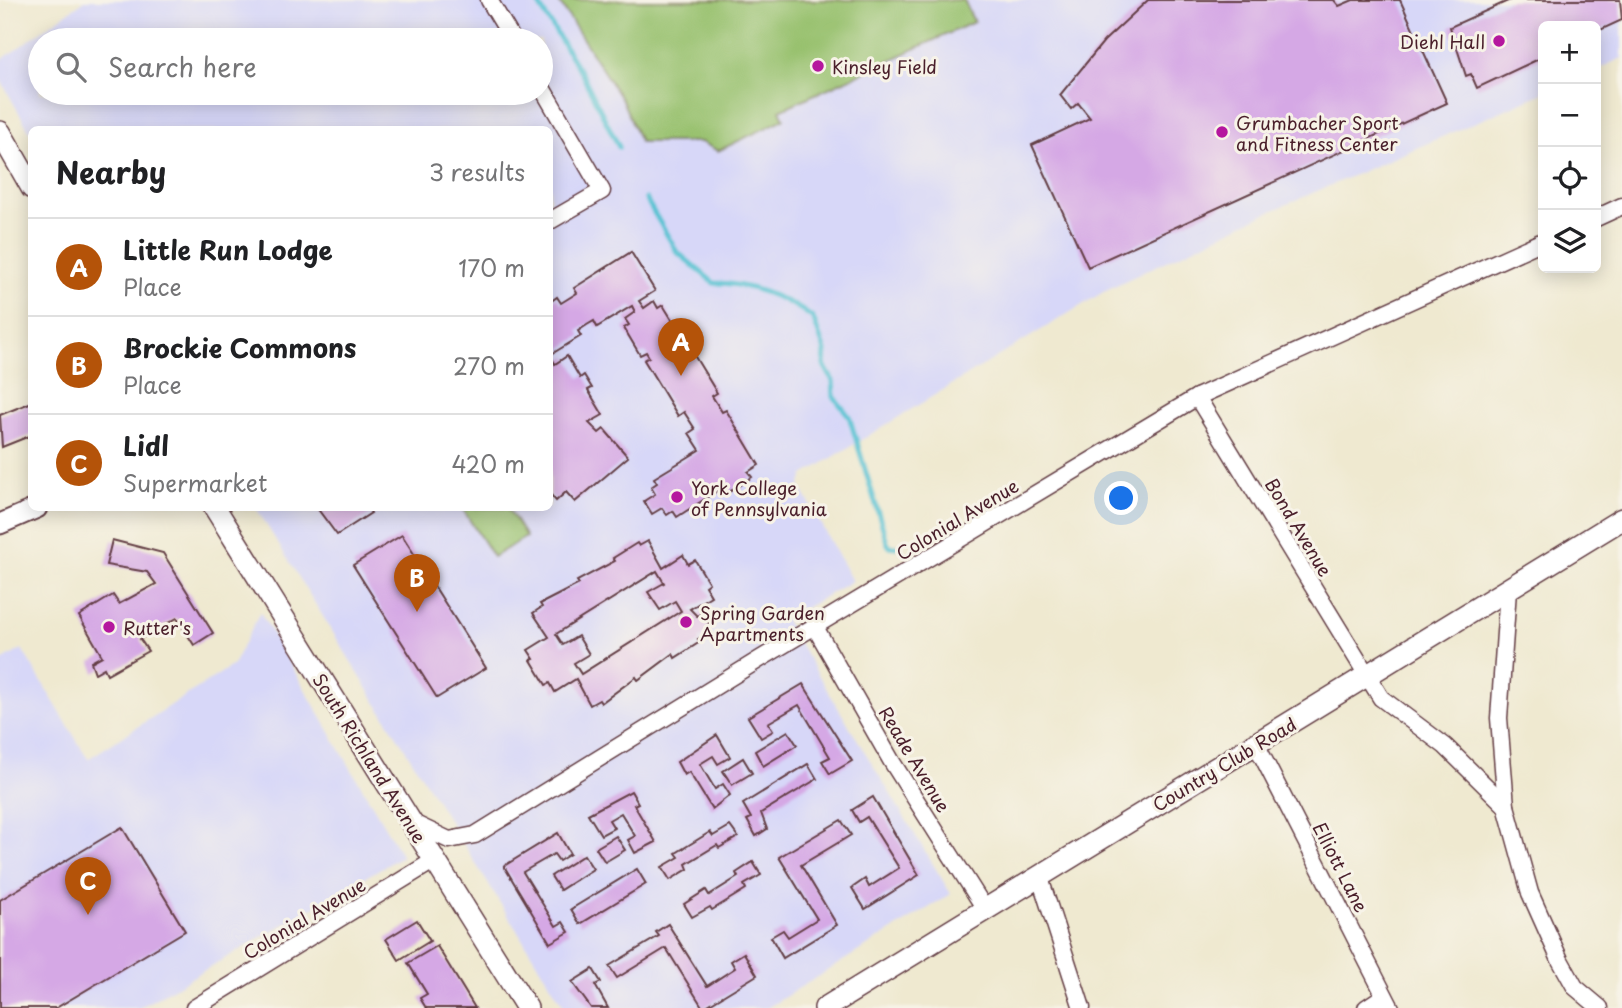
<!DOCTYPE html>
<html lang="en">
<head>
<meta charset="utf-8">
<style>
  body { margin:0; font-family:"Playpen Sans",sans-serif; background:#f6f6f6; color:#202124 }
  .controls { position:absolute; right:21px; top:21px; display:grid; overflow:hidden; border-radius:10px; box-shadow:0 4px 18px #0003 }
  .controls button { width:63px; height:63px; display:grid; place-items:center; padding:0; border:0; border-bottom:2px solid #e0e0e0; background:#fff; color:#202124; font:35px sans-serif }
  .you { position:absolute; left:1122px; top:499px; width:24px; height:24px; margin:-18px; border:5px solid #fff; border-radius:50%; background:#1a73e8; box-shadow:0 0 0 10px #1a73e833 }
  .badge { display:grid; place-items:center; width:46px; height:46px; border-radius:50%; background:#b45309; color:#fff; font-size:23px; font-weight:700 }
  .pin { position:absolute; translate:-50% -58px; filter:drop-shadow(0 2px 4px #0008) }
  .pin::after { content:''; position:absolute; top:37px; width:24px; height:21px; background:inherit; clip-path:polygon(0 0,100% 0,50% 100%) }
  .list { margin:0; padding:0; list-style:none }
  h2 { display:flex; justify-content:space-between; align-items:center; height:91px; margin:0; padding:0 28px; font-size:30px }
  h2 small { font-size:23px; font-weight:400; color:#757577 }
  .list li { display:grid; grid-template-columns:46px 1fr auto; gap:21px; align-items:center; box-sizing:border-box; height:98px; padding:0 28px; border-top:2px solid #e0e0e0 }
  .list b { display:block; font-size:26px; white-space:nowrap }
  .list p { margin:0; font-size:23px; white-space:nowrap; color:#757577 }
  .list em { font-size:23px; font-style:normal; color:#757577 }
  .icon { flex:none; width:38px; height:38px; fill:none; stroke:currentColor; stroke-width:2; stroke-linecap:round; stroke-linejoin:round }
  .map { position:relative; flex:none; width:1622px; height:1008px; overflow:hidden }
  .search { position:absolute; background:#fff; box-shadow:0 4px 18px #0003; left:28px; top:28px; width:525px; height:77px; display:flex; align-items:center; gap:18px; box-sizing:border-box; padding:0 24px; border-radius:38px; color:#757577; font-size:26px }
  .panel { position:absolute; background:#fff; box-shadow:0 4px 18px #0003; left:28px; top:126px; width:525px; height:385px; border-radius:10px }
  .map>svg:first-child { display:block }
  .built { fill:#d7d7f8; fill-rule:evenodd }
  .green { fill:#98c16e; stroke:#71704c; stroke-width:2 }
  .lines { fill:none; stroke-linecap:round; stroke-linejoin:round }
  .stream { stroke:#58c2d3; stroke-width:5 }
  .building { fill:#d5a8e5; fill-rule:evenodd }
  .minor-casing { stroke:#633d44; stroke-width:19 }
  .tertiary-casing { stroke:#633d44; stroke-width:23 }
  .secondary-casing { stroke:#633d44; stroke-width:24 }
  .minor { stroke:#fff; stroke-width:16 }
  .tertiary { stroke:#fff; stroke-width:19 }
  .secondary { stroke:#fff; stroke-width:21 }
  .poi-dot { fill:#b5179e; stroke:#f7f3e8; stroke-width:2.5 }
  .labels { text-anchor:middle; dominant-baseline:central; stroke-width:6; stroke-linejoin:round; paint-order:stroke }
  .poi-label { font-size:18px; fill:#4a1f2b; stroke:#f7f3e8; text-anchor:start }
  .street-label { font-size:18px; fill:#4a1f2b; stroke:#f7f3e8 }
</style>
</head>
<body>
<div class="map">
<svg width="1622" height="1008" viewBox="0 0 1622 1008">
  <rect width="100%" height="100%" fill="#f7f3e8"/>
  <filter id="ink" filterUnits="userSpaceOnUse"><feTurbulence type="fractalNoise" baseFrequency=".0143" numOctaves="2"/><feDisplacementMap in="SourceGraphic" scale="14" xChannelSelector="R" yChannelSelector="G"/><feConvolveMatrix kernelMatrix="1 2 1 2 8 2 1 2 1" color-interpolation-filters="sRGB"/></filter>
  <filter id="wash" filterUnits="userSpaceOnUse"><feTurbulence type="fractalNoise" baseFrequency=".00686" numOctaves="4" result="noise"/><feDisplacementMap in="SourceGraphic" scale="28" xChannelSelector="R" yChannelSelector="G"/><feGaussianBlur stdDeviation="1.57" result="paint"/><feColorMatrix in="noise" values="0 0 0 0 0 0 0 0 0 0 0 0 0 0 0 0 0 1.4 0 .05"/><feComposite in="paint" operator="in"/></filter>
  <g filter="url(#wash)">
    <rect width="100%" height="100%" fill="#efe9d0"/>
    <g class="built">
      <path d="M 85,0 L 1622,0 L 1622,58 L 1596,70 L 1596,26 L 1543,26 L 1543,93 L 1262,215 L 1110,288 L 804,475 L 800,486 L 852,581 L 785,620 L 951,894 L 767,1008 L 565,1008 L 256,508 L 550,508 L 550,130 L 32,130 L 31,134 L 0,79 L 0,61 ZM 40,40 L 541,40 L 541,93 L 40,93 Z"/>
      <path d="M 260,612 L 402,856 L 139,1008 L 0,1008 L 0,662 L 22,649 L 88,759 L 233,665 Z"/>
    </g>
    <g class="green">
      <path d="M 558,0 L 964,0 L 974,22 L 780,110 L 784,119 L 718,151 L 701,142 L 640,142 L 623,102 Z"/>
      <path d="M 462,508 L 508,508 L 526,537 L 493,557 Z"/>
    </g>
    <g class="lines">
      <g class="stream">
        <path d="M 536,0 L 583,76 L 619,147"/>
        <path d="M 646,199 L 677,252 L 714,283 C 747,283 786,297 813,318 L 825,351 L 824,365 L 833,381 L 834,397 L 849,416 L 887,542 L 889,546 L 896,547"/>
      </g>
    </g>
    <g id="blocks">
      <g class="building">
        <path d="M 1148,0 L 1334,0 L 1339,6 L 1353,0 L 1400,0 L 1447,103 L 1088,267 L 1032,145 L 1090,118 L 1078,103 L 1071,109 L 1060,95 L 1104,41 Z"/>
        <path d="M 1510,0 L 1620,0 L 1622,20 L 1596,32 L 1596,26 L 1543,26 L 1543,57 L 1477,88 L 1471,74 L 1466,76 L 1450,27 Z"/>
        <path d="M 631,252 L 655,291 L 639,301 L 644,308 L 654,301 L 658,308 L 663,305 L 679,331 L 674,334 L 678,340 L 683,337 L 717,393 L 712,396 L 722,412 L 726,410 L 759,465 L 748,472 L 752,477 L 726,494 L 722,488 L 677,517 L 673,511 L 667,515 L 662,508 L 652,514 L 644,501 L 655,494 L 651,487 L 657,483 L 654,478 L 700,450 L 689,433 L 695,429 L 684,412 L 678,416 L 644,360 L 649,357 L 646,352 L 640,355 L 624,328 L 629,325 L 625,319 L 635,312 L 632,306 L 597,327 L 594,321 L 587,325 L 578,331 L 581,336 L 550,355 L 555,364 L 567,356 L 580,378 L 584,375 L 592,388 L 588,390 L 603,415 L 589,423 L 599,433 L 604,429 L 628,457 L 575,502 L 566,492 L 556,501 L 550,494 L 550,302 L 557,297 L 561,303 L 577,293 L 574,288 Z"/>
        <path d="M 32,402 L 32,435 L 2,447 L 0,415 Z"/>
        <path d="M 317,508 L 373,508 L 369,510 L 371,513 L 337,535 Z"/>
        <path d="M 402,535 L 486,668 L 437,698 L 353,565 Z"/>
        <path d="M 112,540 L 163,553 L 213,633 L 194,645 L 177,618 L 140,639 L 148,651 L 107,674 L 104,668 L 95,673 L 91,662 L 102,656 L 79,616 L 113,595 L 119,604 L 156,584 L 147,572 L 106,565 Z"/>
        <path d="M 648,541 L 663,568 L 683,555 L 688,564 L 695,560 L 709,583 L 705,586 L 711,596 L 690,609 L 697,616 L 702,613 L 711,627 L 705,630 L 707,634 L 698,639 L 700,642 L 675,658 L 673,654 L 638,680 L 636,677 L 601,703 L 599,700 L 590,705 L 576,679 L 555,692 L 550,683 L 546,685 L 531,660 L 534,659 L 528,650 L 549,637 L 533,613 L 542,607 L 540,604 L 579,584 L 577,581 L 615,561 L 613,558 L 637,543 L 639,546 ZM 657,571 L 664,583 L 648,592 L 660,610 L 675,601 L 681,611 L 581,674 L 574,663 L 589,654 L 578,636 L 563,645 L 556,634 Z"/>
        <path d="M 803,684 L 852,761 L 830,774 L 822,761 L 830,757 L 799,705 L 768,723 L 773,731 L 761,738 L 748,717 Z"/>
        <path d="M 788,731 L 797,745 L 763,766 L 755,751 Z"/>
        <path d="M 717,735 L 730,757 L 718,764 L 713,756 L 700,764 L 715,789 L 723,784 L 730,795 L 712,809 L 689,772 L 684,775 L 677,762 Z"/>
        <path d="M 743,758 L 752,773 L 732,785 L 723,771 Z"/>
        <path d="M 808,764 L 817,779 L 761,813 L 767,829 L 756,836 L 747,820 L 751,818 L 743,804 Z"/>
        <path d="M 631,791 L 638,803 L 634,805 L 656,842 L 635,853 L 628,840 L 635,836 L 621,813 L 609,820 L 614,828 L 601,835 L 588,814 Z"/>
        <path d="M 873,797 L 919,875 L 865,909 L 852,888 L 865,879 L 869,887 L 899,868 L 867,817 L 859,822 L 852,810 Z"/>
        <path d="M 841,820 L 851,835 L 801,865 L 837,925 L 783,958 L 771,937 L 783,930 L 788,937 L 817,919 L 779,857 Z"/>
        <path d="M 730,826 L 738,837 L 719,848 L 717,845 L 686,864 L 688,869 L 670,880 L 662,867 L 679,857 L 676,853 L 710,832 L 713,836 Z"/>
        <path d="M 122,827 L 185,931 L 56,1008 L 0,1008 L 0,900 Z"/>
        <path d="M 558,833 L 570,854 L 559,861 L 554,854 L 523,872 L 556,926 L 563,922 L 569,932 L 550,943 L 504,866 Z"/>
        <path d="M 616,836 L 625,850 L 605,862 L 596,848 Z"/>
        <path d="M 584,855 L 593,869 L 560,890 L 551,876 Z"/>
        <path d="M 753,862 L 761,875 L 744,885 L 746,889 L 712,910 L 710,907 L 692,917 L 684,904 L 706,890 L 709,895 L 738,877 L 736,873 Z"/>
        <path d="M 637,869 L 646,884 L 580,924 L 571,909 Z"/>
        <path d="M 417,920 L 430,941 L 399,960 L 386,939 Z"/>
        <path d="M 668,924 L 707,986 L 735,968 L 731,961 L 744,953 L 757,975 L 703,1008 L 666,948 L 617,978 L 609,966 L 659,936 L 656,932 Z"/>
        <path d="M 437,946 L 475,1008 L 426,1008 L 420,998 L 427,994 L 408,963 Z"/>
        <path d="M 593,969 L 601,982 L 595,985 L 608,1008 L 591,1008 L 572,982 Z"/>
      </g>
    </g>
  </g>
  <g filter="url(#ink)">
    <use href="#blocks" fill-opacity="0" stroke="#633d44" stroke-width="2"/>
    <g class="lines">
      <defs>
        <g id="minor">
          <path d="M 489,0 L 513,40"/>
          <path d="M 541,86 L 602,191 L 550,221"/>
          <path d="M 1596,218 L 1622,206"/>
          <path d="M 1197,397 L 1381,698 L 1445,746 L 1506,806 L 1530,893 L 1560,960 L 1575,987 L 1600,1008"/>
          <path d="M 815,627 L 892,762 L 985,909"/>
          <path d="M 1256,744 L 1391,1008"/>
          <path d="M 1506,806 L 1499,718 L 1508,590"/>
          <path d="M 411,822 L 449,840 L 475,835 L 760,659 L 1197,397 L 1543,241"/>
          <path d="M 1039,875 L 1082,1008"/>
          <path d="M 194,1008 L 433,861"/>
          <path d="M 1366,1008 L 1384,996"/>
        </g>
        <path id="tertiary" d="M 0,524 L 37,508"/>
        <g id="secondary">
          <path d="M 0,132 L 32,188"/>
          <path d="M 215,508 L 527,1008"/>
          <path d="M 825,1008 L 1622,519"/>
        </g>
      </defs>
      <use href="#minor" class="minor-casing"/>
      <use href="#tertiary" class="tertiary-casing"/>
      <use href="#secondary" class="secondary-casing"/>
      <use href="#minor" class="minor"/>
      <use href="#tertiary" class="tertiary"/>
      <use href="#secondary" class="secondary"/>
    </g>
  </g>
  <g class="poi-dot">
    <circle cx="1499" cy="41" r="7"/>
    <circle cx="818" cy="66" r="7"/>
    <circle cx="1222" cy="132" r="7"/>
    <circle cx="677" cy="497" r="7"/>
    <circle cx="686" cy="622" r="7"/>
    <circle cx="109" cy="627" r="7"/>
  </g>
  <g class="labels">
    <g class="poi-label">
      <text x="1485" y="41" text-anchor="end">Diehl Hall</text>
      <text x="832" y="66">Kinsley Field</text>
      <text x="1236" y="122">Grumbacher Sport<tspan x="1236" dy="21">and Fitness Center</tspan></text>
      <text x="691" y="487">York College<tspan x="691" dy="21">of Pennsylvania</tspan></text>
      <text x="700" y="612">Spring Garden<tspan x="700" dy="21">Apartments</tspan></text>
      <text x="123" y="627">Rutter's</text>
    </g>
    <g class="street-label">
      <text transform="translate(957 519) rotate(-31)">Colonial Avenue</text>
      <text transform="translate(1299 527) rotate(59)">Bond Avenue</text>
      <text transform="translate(370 758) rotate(58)">South Richland Avenue</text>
      <text transform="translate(915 759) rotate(59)">Reade Avenue</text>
      <text transform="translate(1224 764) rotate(-31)">Country Club Road</text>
      <text transform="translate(1341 867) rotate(63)">Elliott Lane</text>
      <text transform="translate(304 918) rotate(-31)">Colonial Avenue</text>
    </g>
  </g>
</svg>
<div class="controls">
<button>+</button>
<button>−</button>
<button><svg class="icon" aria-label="locate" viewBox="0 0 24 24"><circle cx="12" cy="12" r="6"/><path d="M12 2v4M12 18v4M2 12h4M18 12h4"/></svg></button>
<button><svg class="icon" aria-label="layers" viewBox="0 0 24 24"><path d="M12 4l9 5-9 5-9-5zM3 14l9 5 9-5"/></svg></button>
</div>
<div class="you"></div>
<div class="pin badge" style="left:681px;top:376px">A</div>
<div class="pin badge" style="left:417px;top:612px">B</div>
<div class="pin badge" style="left:88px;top:915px">C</div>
<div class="search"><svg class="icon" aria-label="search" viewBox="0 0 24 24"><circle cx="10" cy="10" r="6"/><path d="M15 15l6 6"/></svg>Search here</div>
<section class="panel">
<h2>Nearby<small>3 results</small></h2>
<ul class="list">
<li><span class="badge">A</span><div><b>Little Run Lodge</b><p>Place</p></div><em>170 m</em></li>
<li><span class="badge">B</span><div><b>Brockie Commons</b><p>Place</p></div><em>270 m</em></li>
<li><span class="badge">C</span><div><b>Lidl</b><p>Supermarket</p></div><em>420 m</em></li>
</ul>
</section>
</div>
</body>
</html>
